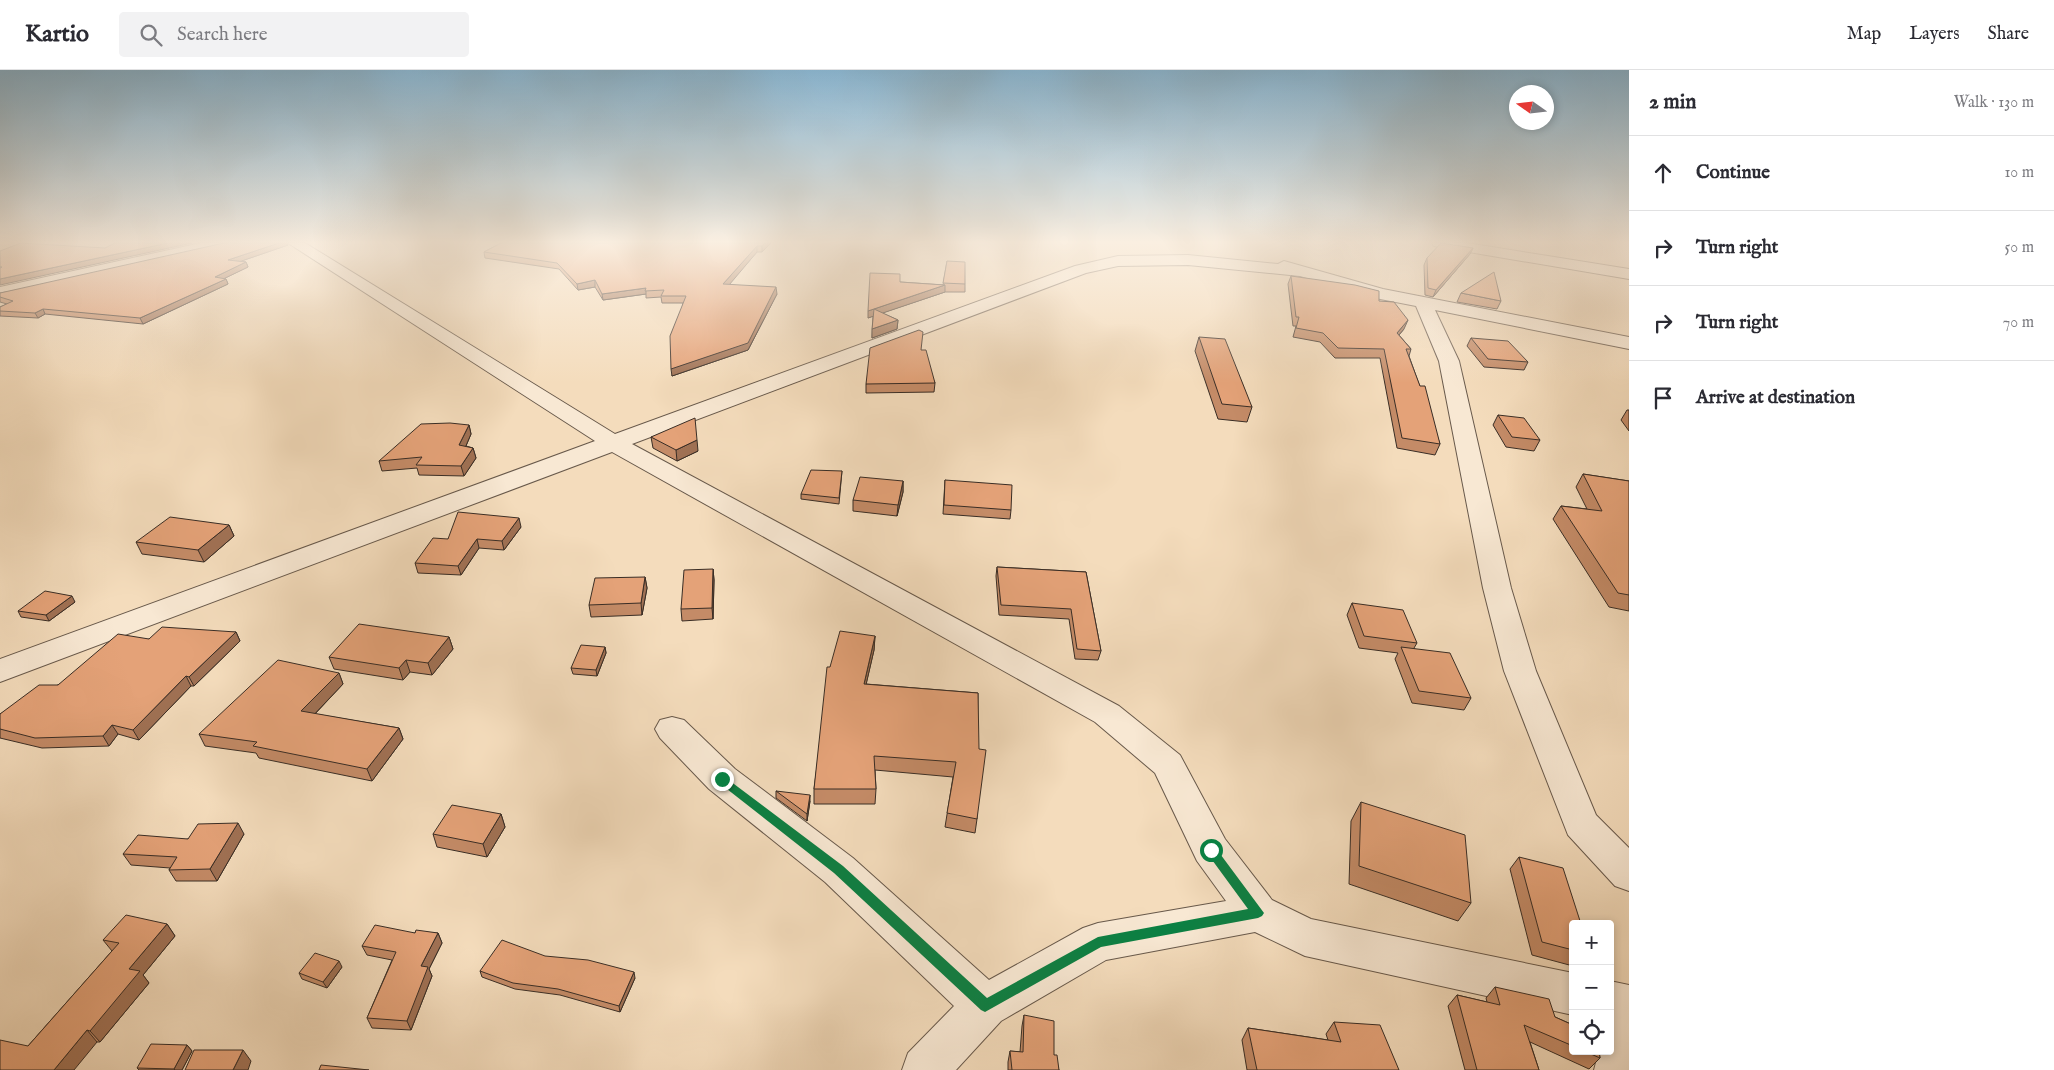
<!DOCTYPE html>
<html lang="en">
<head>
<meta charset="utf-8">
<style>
  body { margin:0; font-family:"IM FELL English",serif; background:#f2f2f3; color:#2b2b33 }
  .controls { position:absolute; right:15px; bottom:15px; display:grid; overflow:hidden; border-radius:5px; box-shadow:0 2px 8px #0003 }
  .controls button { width:45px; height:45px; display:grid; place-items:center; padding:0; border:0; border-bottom:1px solid #e1e1e2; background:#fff; color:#2b2b33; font:25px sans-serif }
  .compass { position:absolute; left:1509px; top:15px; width:45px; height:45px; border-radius:50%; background:#fff; box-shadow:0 2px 8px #0003; rotate:284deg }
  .stop { position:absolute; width:15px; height:15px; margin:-11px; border:4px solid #0b8043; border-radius:50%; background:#fff }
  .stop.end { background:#0b8043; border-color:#fff; box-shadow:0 1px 5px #0008 }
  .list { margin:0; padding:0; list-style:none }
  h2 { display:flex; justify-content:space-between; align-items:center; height:65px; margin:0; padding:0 20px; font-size:21px }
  h2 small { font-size:16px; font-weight:400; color:#7c7c81 }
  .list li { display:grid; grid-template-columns:32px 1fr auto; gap:15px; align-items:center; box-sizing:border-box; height:75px; padding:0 20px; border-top:1px solid #e1e1e2 }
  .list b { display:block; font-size:19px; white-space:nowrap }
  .list em { font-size:16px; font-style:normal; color:#7c7c81 }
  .icon { flex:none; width:28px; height:28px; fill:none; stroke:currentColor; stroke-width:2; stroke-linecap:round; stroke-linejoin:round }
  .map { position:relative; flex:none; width:1629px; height:1000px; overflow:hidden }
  header { display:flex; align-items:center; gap:30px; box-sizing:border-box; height:70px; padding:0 25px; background:#fff; border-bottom:1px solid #e1e1e2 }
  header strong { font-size:24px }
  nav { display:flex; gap:28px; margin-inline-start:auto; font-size:18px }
  .search { width:350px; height:45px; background:#f2f2f3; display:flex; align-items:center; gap:12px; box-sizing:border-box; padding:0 18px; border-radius:5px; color:#7c7c81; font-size:19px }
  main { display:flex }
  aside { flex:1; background:#fff }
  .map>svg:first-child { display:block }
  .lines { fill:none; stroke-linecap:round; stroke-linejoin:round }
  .minor-casing { stroke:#68594b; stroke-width:2 }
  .minor { fill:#f8e8d3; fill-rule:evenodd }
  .wall { fill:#c48b67; stroke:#392d25 }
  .shaded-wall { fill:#a07154; stroke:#392d25 }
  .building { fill:#e4a278; stroke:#392d25 }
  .route { fill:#0b8043 }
</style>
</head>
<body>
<header>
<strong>Kartio</strong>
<div class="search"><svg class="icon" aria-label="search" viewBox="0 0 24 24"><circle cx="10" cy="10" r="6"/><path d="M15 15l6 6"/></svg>Search here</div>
<nav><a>Map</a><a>Layers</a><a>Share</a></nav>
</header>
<main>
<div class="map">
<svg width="1629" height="1000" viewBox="0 0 1629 1000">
  <rect width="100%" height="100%" fill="#f4dcbc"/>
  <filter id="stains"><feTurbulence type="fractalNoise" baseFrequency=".004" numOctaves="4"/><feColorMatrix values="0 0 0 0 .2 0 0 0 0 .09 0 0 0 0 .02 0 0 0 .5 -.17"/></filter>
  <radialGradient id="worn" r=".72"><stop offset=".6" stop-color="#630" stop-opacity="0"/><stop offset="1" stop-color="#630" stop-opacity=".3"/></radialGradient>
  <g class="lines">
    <defs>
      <g id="minor">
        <path d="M 201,173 L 228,173 L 226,176 L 221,177 L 0,227 L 0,217 Z"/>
        <path d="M 288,173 L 305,173 L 615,364 L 1075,196 L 1118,186 L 1188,185 L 1278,194 L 1284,191 L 1383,219 L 1629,267 L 1629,279 L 1435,240 L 1459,291 L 1511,518 L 1536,601 L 1596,745 L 1629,778 L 1629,821 L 1615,816 L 1568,765 L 1504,601 L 1483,518 L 1439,291 L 1416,236 L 1375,228 L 1300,206 L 1188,195 L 1118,196 L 1086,203 L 632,374 L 1119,636 L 1180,685 L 1225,769 L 1272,830 L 1311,849 L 1573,903 L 1573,945 L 1305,886 L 1255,862 L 1106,890 L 1001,951 L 956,1000 L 902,1000 L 908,983 L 954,936 L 825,812 L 709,719 L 660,668 L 655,659 L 660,650 L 672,647 L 684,650 L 735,699 L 853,788 L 989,910 L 1083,858 L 1098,853 L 1226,831 L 1197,791 L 1155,703 L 1095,652 L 612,382 L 0,612 L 0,589 L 595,371 Z"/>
        <path d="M 1432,173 L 1467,173 L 1629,199 L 1629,209 L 1439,177 L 1434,176 Z"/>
        <path d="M 1610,911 L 1629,915 L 1629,1000 L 1594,1000 L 1599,981 L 1610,981 Z"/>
      </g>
    </defs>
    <use href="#minor" class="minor-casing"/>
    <use href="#minor" class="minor"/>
  </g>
  <g class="wall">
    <path d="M 501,173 L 771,173 L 762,182 L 757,182 L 729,214 L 777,224 L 748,280 L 672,306 L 683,233 L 662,233 L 661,227 L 646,228 L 646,224 L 603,230 L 595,217 L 578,220 L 559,199 L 485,188 L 484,182 Z"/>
    <path d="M 288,175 L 241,191 L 246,192 L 248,197 L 225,208 L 226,209 L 228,214 L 143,254 L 45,244 L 38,248 L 0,246 L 0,237 L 7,234 L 0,232 L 0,223 Z"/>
    <path d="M 1473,178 L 1470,184 L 1433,227 L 1425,225 L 1424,195 L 1427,188 Z"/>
    <path d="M 947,191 L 965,214 L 965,222 L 945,222 L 882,243 L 898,250 L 897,259 L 872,268 L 873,246 L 868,248 L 900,212 L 943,215 Z"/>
    <path d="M 1291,206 L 1379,231 L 1404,259 L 1399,265 L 1411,279 L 1409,286 L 1440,374 L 1435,385 L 1397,378 L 1380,288 L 1335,288 L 1320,272 L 1293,267 L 1296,256 L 1293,256 L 1288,214 Z"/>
    <path d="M 1461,223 L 1501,231 L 1497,239 L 1457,232 Z"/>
    <path d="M 1199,267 L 1252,337 L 1247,352 L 1218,349 L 1195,281 Z"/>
    <path d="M 1471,268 L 1528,292 L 1524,300 L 1484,297 L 1467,276 Z"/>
    <path d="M 921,280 L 935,313 L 934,322 L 866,323 L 866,314 Z"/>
    <path d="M 1627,340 L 1629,340 L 1629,361 L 1621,350 Z"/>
    <path d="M 1498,345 L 1540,370 L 1534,381 L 1506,377 L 1493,355 Z"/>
    <path d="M 469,355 L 471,364 L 466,376 L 473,378 L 476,388 L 464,406 L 419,405 L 417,398 L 382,401 L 379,391 Z"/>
    <path d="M 651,367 L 698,381 L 677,391 L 653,378 Z"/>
    <path d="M 842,401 L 839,434 L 801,429 L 801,424 Z"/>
    <path d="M 1583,404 L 1629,411 L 1629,541 L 1609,537 L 1553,449 L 1561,436 L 1587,439 L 1576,417 Z"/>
    <path d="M 945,410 L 1011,440 L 1010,449 L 943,444 Z"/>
    <path d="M 903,411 L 903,422 L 897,446 L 853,441 L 853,430 Z"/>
    <path d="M 229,455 L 234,466 L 204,492 L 142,484 L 136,472 Z"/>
    <path d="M 521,457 L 504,480 L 479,478 L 461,505 L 418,503 L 415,493 L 448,469 Z"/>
    <path d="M 997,497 L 1086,502 L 1101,581 L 1098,590 L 1075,589 L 1069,549 L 999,545 L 996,506 Z"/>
    <path d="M 713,499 L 714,510 L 713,549 L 682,551 L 681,539 Z"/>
    <path d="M 645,507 L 647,518 L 642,545 L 591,547 L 589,535 Z"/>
    <path d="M 75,532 L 49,551 L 21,547 L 18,541 Z"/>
    <path d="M 1352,533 L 1417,573 L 1414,578 L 1471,628 L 1464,640 L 1412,633 L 1395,589 L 1398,583 L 1359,578 L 1347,545 Z"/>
    <path d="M 236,562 L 240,571 L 194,616 L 191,616 L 139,670 L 118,664 L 109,676 L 42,678 L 0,668 L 0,644 L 149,569 Z"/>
    <path d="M 875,566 L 874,580 L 866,614 L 978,623 L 977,749 L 975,763 L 945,757 L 953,707 L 875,700 L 876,719 L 875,734 L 814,734 L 814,719 L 830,597 Z"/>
    <path d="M 449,567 L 453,579 L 432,605 L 410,602 L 403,610 L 334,599 L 329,587 Z"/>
    <path d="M 605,577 L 606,583 L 597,606 L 573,604 L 571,598 Z"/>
    <path d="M 339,603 L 343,614 L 315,644 L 399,658 L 403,669 L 372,711 L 259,688 L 256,683 L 205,676 L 199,664 Z"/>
    <path d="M 776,721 L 810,731 L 807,751 L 776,728 Z"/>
    <path d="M 1361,732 L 1471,833 L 1458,851 L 1349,814 L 1351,751 Z"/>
    <path d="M 501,744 L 505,757 L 487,787 L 437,777 L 433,764 Z"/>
    <path d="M 244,764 L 217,811 L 176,811 L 169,800 L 170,798 L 131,795 L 123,784 L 188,769 Z"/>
    <path d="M 1519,787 L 1573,854 L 1573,896 L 1532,885 L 1510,799 Z"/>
    <path d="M 167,854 L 175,866 L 143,905 L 149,913 L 100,972 L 97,972 L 28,976 L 112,881 L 103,870 Z"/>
    <path d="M 415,863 L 438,863 L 442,873 L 429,899 L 432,906 L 411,960 L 372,958 L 367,948 L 392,890 L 367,885 L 362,876 Z"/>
    <path d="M 342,897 L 327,918 L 302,909 L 299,903 Z"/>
    <path d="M 480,901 L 635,908 L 620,942 L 560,925 L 515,919 L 482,907 Z"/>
    <path d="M 1495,917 L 1555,947 L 1573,955 L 1573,981 L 1599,981 L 1600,988 L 1589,999 L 1530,972 L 1539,1000 L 1465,1000 L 1448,936 L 1457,925 L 1487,932 L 1486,928 Z"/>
    <path d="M 1024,945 L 1054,985 L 1059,1000 L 1008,1000 L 1008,992 L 1010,981 L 1020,982 L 1022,956 Z"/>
    <path d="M 1334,952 L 1399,1000 L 1247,1000 L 1242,970 L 1248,958 L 1328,970 L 1326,964 Z"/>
    <path d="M 187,975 L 192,981 L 182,1000 L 139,1000 L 137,998 Z"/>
  </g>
  <g class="shaded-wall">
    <path d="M 168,173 L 192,173 L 0,215 L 0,209 Z"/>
    <path d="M 279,173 L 287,173 L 288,175 L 230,195 L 228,190 Z"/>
    <path d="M 765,173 L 771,173 L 762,182 L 762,176 Z"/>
    <path d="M 757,176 L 757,182 L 724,221 L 723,214 Z"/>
    <path d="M 1473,178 L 1470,184 L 1433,227 L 1436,220 Z"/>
    <path d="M 246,192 L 248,197 L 217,212 L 215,207 Z"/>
    <path d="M 226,209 L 228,214 L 143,254 L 140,248 Z"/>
    <path d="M 595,210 L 595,217 L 578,220 L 577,214 Z"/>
    <path d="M 945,215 L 945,222 L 868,248 L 868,241 Z"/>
    <path d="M 776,217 L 777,224 L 748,280 L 672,306 L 671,299 Z"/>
    <path d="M 646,218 L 646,224 L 603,230 L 602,224 Z"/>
    <path d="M 43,239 L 45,244 L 38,248 L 35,243 Z"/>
    <path d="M 898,250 L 897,259 L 872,268 L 872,259 Z"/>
    <path d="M 1408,250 L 1404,259 L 1393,272 L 1397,263 Z"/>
    <path d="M 469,355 L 471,364 L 462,385 L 459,375 Z"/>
    <path d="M 697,370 L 698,381 L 677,391 L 676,380 Z"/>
    <path d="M 473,378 L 476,388 L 464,406 L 461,396 Z"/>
    <path d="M 903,411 L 903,422 L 897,446 L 898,435 Z"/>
    <path d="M 519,448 L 521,457 L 504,480 L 502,471 Z"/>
    <path d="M 229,455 L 234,466 L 204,492 L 198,480 Z"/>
    <path d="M 477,469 L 479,478 L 461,505 L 458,496 Z"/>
    <path d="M 713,499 L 714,510 L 713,549 L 712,538 Z"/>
    <path d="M 645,507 L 647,518 L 642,545 L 641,533 Z"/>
    <path d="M 72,526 L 75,532 L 49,551 L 46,545 Z"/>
    <path d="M 236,562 L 240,571 L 194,616 L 189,607 Z"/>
    <path d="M 875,566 L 874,580 L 863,628 L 864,614 Z"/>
    <path d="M 449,567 L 453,579 L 432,605 L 428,593 Z"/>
    <path d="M 605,577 L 606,583 L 597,606 L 596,600 Z"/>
    <path d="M 406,590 L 410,602 L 403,610 L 399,598 Z"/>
    <path d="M 339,603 L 343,614 L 306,653 L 301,641 Z"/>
    <path d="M 186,606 L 191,616 L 139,670 L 133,660 Z"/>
    <path d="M 112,655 L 118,664 L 109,676 L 103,666 Z"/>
    <path d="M 399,658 L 403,669 L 372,711 L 367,699 Z"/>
    <path d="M 810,725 L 810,731 L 807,751 L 807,744 Z"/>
    <path d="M 501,744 L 505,757 L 487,787 L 483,774 Z"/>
    <path d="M 238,753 L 244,764 L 217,811 L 210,799 Z"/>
    <path d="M 167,854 L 175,866 L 143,905 L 149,913 L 100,972 L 90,961 L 129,899 Z"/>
    <path d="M 438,863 L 442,873 L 429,899 L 432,906 L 411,960 L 407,951 L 421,896 Z"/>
    <path d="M 339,891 L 342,897 L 327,918 L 323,912 Z"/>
    <path d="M 634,902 L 635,908 L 620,942 L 619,936 Z"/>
    <path d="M 87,960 L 97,972 L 74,1000 L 54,1000 Z"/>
    <path d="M 187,975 L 192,981 L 182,1000 L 175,1000 L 174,999 Z"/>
    <path d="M 243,980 L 251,991 L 248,1000 L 233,1000 Z"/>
  </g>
  <g class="building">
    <path d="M 21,173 L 105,178 L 115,173 L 168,173 L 0,209 L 0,198 L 2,197 L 0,197 L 0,181 Z"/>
    <path d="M 224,173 L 279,173 L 228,190 L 246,192 L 215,207 L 226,209 L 140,248 L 43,239 L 35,243 L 0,241 L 0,237 L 13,231 L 0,227 L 0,223 Z"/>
    <path d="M 501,173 L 765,173 L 762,176 L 757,176 L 723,214 L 776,217 L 748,273 L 671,299 L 670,266 L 686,226 L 661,226 L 664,220 L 645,221 L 646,218 L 602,224 L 595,210 L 577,214 L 557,193 L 484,182 Z"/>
    <path d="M 1441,173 L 1473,178 L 1436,220 L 1428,218 L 1427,188 Z"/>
    <path d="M 947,191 L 965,192 L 965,214 L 943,213 Z"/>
    <path d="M 1494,202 L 1501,231 L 1461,223 Z"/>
    <path d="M 870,203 L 900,204 L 900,212 L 945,215 L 868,241 Z"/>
    <path d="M 1291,206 L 1355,215 L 1379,221 L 1379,231 L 1394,232 L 1408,250 L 1397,263 L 1411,279 L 1406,279 L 1420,316 L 1425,316 L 1440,374 L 1402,368 L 1384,279 L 1338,278 L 1323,263 L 1296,258 L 1299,247 L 1296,247 Z"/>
    <path d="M 874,239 L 898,250 L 872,259 Z"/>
    <path d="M 919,260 L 923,262 L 921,280 L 926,280 L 935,313 L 866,314 L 870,278 Z"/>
    <path d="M 1199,267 L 1225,269 L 1252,337 L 1222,334 Z"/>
    <path d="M 1471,268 L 1508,271 L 1528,292 L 1488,289 Z"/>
    <path d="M 1498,345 L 1524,348 L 1540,370 L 1512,367 Z"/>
    <path d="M 695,348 L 697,370 L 676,380 L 651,367 Z"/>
    <path d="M 450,353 L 469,355 L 459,375 L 473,378 L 461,396 L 416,395 L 422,387 L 379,391 L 421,354 Z"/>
    <path d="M 811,400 L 842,401 L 839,428 L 801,424 Z"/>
    <path d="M 1583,404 L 1629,411 L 1629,525 L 1618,523 L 1561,436 L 1602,441 Z"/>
    <path d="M 860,407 L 903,411 L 898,435 L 853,430 Z"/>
    <path d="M 945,410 L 1012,415 L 1011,440 L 944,435 Z"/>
    <path d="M 458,442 L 519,448 L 502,471 L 477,469 L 458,496 L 415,493 L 433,468 L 448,469 Z"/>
    <path d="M 170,447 L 229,455 L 198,480 L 136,472 Z"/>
    <path d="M 997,497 L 1086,502 L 1101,581 L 1077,579 L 1071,539 L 1001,535 Z"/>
    <path d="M 713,499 L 712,538 L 681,539 L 684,500 Z"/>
    <path d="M 645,507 L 641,533 L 589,535 L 595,508 Z"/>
    <path d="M 45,521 L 72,526 L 46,545 L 18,541 Z"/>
    <path d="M 1352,533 L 1403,540 L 1417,573 L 1364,566 Z"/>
    <path d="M 359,554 L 449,567 L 428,593 L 406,590 L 399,598 L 329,587 Z"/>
    <path d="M 162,557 L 236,562 L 189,607 L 186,606 L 133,660 L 112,655 L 103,666 L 35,668 L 0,659 L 0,644 L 39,615 L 58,615 L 118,564 L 149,569 Z"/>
    <path d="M 840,561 L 875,566 L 864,614 L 978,623 L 979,679 L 986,680 L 977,749 L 947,743 L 956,692 L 874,686 L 876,719 L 814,719 L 827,597 L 830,597 Z"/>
    <path d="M 581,575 L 605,577 L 596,600 L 571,598 Z"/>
    <path d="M 1401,577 L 1450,583 L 1471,628 L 1419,621 Z"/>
    <path d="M 278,590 L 339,603 L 301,641 L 399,658 L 367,699 L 253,676 L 257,672 L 199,664 Z"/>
    <path d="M 776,721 L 810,725 L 807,744 Z"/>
    <path d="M 1361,732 L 1465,765 L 1471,833 L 1359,796 Z"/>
    <path d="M 452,735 L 501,744 L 483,774 L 433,764 Z"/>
    <path d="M 238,753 L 210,799 L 169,800 L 177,787 L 123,784 L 138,765 L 188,769 L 198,754 Z"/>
    <path d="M 1519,787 L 1563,798 L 1581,854 L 1573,854 L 1573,880 L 1542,872 Z"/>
    <path d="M 126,845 L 167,854 L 129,899 L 140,901 L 90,961 L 87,960 L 54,1000 L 0,1000 L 0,970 L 28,976 L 119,873 L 103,870 Z"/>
    <path d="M 375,855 L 415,863 L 416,860 L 438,863 L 421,896 L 428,897 L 407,951 L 367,948 L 396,882 L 362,876 Z"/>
    <path d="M 502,870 L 545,886 L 588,890 L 634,902 L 619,936 L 558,919 L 513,913 L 480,901 Z"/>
    <path d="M 315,883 L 339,891 L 323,912 L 299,903 Z"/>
    <path d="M 1495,917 L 1549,929 L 1555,947 L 1573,955 L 1573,976 L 1524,955 L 1539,1000 L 1477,1000 L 1457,925 L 1500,935 Z"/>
    <path d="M 1024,945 L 1054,951 L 1054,985 L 1057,985 L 1059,1000 L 1012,1000 L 1010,981 L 1023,982 Z"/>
    <path d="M 1334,952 L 1380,955 L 1399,1000 L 1257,1000 L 1248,958 L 1341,972 Z"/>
    <path d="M 151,974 L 187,975 L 174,999 L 137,998 Z"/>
    <path d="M 194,980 L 243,980 L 233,1000 L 185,1000 Z"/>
    <path d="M 1584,981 L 1599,981 L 1600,988 Z"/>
    <path d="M 321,995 L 369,1000 L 319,1000 Z"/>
  </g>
  <linearGradient id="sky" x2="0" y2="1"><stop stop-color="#89b7d4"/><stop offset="0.55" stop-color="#faefe1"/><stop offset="1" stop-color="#faefe1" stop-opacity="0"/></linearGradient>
  <rect width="1629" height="313" fill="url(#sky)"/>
  <path class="route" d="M 722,705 L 843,796 L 987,928 L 1098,867 L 1248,839 L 1207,783 L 1205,780 L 1207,777 L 1215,777 L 1264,843 L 1262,846 L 1258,848 L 1101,877 L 985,942 L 981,940 L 834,803 L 718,712 L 716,709 Z"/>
  <rect width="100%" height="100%" filter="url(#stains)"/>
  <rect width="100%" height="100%" fill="url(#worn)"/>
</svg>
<div class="controls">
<button>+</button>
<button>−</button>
<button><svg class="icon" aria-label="locate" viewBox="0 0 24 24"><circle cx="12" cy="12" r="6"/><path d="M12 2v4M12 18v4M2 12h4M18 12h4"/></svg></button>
</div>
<svg class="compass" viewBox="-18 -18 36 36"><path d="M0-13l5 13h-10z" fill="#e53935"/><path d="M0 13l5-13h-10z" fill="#7c7c81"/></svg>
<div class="stop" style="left:1211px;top:780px"></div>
<div class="stop end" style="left:722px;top:709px"></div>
</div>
<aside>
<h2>2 min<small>Walk · 130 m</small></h2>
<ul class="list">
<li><svg class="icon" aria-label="ahead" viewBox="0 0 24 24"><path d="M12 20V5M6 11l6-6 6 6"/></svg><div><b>Continue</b></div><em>10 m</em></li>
<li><svg class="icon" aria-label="right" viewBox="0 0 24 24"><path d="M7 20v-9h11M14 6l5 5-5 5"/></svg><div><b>Turn right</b></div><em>50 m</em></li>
<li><svg class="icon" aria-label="right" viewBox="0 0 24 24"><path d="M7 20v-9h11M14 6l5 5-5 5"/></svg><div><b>Turn right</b></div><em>70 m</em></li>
<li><svg class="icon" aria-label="arrive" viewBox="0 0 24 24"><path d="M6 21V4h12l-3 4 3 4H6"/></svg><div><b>Arrive at destination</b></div></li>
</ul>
</aside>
</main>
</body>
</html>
